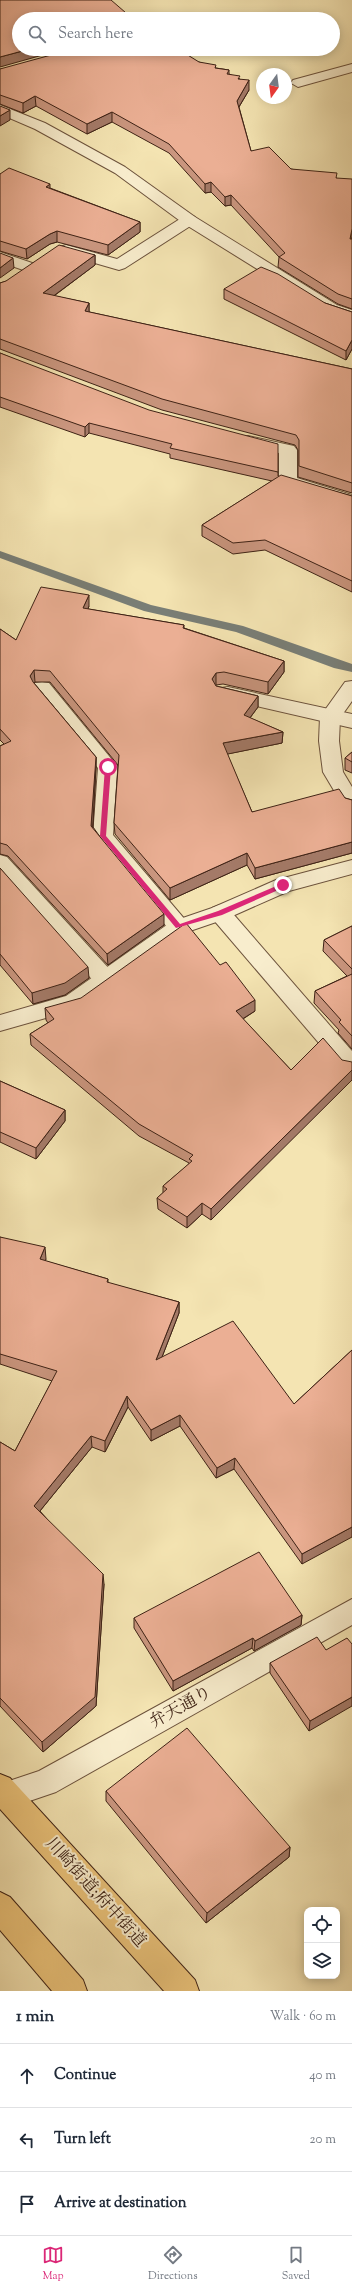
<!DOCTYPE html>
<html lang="en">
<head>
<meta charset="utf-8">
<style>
  body { margin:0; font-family:"Sorts Mill Goudy","Noto Serif JP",serif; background:#f6f6f7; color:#1f2937 }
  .controls { position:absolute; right:12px; bottom:12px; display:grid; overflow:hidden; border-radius:8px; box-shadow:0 2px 10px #0003 }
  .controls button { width:36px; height:36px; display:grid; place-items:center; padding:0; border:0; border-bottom:1px solid #e0e1e3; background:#fff; color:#1f2937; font:20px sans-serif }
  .compass { position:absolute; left:256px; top:68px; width:36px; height:36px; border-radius:50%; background:#fff; box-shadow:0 2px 10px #0003; rotate:194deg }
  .stop { position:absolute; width:12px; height:12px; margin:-9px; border:3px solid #db2777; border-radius:50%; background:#fff }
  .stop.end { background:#db2777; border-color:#fff; box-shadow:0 1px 4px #0008 }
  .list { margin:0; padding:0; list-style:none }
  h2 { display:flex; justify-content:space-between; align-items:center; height:52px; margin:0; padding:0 16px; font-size:17px }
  h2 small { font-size:13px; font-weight:400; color:#747a83 }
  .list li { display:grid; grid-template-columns:26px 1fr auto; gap:12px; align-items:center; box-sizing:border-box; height:64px; padding:0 16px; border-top:1px solid #e0e1e3 }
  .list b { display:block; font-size:15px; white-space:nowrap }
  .list em { font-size:13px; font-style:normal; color:#747a83 }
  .icon { flex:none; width:22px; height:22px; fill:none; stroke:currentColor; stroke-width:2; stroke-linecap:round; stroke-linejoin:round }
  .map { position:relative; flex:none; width:352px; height:1991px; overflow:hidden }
  .search { position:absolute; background:#fff; box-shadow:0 2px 10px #0003; left:12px; right:12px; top:12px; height:44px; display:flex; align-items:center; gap:10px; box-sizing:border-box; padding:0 14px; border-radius:22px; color:#747a83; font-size:15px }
  .sheet { height:244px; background:#fff }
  nav { display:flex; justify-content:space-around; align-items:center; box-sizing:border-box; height:56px; border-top:1px solid #e0e1e3; background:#fff; font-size:11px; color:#747a83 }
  nav a { display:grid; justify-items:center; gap:2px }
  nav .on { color:#db2777 }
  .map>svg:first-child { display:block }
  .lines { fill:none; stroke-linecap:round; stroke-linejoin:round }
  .stream { fill:#797e76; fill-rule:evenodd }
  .service-casing { stroke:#6c523c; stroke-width:2 }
  .minor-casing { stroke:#6c523c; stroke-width:2 }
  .primary-casing { stroke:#3e2215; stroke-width:2 }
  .service { fill:#f8edcd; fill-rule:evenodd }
  .minor { fill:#f8edcd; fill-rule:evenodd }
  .primary { fill:#eac279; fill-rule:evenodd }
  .wall { fill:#ca967f; stroke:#3e2215 }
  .shaded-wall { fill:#a47a68; stroke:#3e2215 }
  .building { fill:#ebaf94; stroke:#3e2215 }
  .route { fill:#db2777 }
  .labels { text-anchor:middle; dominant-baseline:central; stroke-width:4; stroke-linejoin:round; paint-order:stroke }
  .near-street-label { font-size:17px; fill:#3e2215; stroke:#f8edcd }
</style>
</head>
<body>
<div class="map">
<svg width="352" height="1991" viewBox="0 0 352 1991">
  <rect width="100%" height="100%" fill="#f4e4b2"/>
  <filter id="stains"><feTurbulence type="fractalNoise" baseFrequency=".005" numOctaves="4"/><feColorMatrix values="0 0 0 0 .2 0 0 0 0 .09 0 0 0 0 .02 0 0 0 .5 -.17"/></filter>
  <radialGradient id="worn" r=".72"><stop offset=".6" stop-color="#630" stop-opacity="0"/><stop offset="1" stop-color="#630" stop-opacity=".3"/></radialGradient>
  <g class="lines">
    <path class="stream" d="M 0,551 L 151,605 L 243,626 L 352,664 L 352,672 L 334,668 L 236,632 L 144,611 L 0,558 Z"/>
    <defs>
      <g id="service">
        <path d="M 161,13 L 166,14 L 168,17 L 167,19 L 148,19 L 150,16 Z"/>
        <path d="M 352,64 L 352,72 L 298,87 L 291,83 L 293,80 Z"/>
        <path d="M 189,215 L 195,217 L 197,220 L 195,223 L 125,268 L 119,270 L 60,253 L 58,250 L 60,247 L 66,245 L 117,259 L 183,217 Z"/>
        <path d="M 0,252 L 35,264 L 37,267 L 35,270 L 29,272 L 0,262 Z"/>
        <path d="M 248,436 L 294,446 L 297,450 L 297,478 L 352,495 L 352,506 L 282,485 L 279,481 L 279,453 L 242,445 L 239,441 L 242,437 Z"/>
        <path d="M 42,682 L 49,683 L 118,767 L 113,835 L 187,922 L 190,927 L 187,932 L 179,935 L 171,932 L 93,836 L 98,768 L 35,693 L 32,688 L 35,683 Z"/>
        <path d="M 228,687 L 352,714 L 352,728 L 221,698 L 218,693 L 221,688 Z"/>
        <path d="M 0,855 L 7,857 L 113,973 L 116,979 L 113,985 L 105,987 L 97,985 L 0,876 Z"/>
        <path d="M 220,905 L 228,908 L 352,1051 L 352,1072 L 342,1070 L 212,918 L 209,913 L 212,908 Z"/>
      </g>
      <g id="minor">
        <path d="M 0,105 L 45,123 L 125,167 L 195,217 L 337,305 L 352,310 L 352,321 L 325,311 L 183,223 L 115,173 L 35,129 L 0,114 Z"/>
        <path d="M 352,681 L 352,701 L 340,718 L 339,741 L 343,772 L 352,787 L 352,811 L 345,809 L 323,772 L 319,741 L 320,717 L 345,682 Z"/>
        <path d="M 352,860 L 352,874 L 289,891 L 228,918 L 187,932 L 81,1008 L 0,1031 L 0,1015 L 66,996 L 171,922 L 212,908 L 276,880 Z"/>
        <path d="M 352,1599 L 352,1625 L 56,1792 L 6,1809 L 0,1806 L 0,1784 L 39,1771 Z"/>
      </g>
      <g id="primary">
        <path d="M 0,1774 L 10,1778 L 195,1980 L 199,1991 L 164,1991 L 0,1809 Z"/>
        <path d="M 0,1892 L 10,1897 L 83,1980 L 87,1991 L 52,1991 L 0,1930 Z"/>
      </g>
    </defs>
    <use href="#service" class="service-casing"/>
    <use href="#minor" class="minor-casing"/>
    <use href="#primary" class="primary-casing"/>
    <use href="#service" class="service"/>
    <use href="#minor" class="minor"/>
    <use href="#primary" class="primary"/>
  </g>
  <g class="wall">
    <path d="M 199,62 L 216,68 L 229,70 L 229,74 L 240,79 L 249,90 L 239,107 L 251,151 L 291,169 L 337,178 L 352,236 L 351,239 L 352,239 L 352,309 L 338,304 L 278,267 L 279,257 L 231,205 L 225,206 L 211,192 L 205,193 L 169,153 L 112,122 L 87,134 L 36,106 L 23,113 L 0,104 L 0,69 Z"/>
    <path d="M 0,174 L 50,188 L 140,222 L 140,232 L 108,255 L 57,242 L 50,244 L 27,259 L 0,251 Z"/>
    <path d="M 95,255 L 95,265 L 54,296 L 89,303 L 89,312 L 352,369 L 352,493 L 298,477 L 298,450 L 295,445 L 162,410 L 0,349 L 0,283 Z"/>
    <path d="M 224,289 L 325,303 L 352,312 L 352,349 L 346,360 L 224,299 Z"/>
    <path d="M 0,353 L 278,472 L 278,476 L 352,496 L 352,592 L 265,550 L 233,554 L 202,536 L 202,525 L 272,481 L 170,458 L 170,454 L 89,433 L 85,437 L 0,407 Z"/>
    <path d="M 89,606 L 88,609 L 184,625 L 184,628 L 284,661 L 284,672 L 268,694 L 223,684 L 216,685 L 215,685 L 216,686 L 258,696 L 258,707 L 250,718 L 283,732 L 282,743 L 227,754 L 252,812 L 345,798 L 352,800 L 352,853 L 255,879 L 247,865 L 170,900 L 115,834 L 114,823 L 118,765 L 50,682 L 35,682 L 34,683 L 96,757 L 96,768 L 93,827 L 164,925 L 108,965 L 8,856 L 0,854 L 0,746 L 4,744 L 0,740 L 0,629 L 16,640 Z"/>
    <path d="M 352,752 L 352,773 L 345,770 L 345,758 Z"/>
    <path d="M 0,868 L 89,978 L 65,995 L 33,1004 L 0,965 Z"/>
    <path d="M 352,926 L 352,1049 L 338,1033 L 339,1030 L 314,1003 L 315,991 L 347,976 L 323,951 L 324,940 Z"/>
    <path d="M 45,1008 L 255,1011 L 243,1019 L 291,1070 L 342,1060 L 211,1220 L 202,1214 L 187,1228 L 158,1209 L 157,1198 L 163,1193 L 163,1186 L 189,1164 L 189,1163 L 139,1136 L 31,1045 L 30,1034 L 48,1023 L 46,1020 Z"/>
    <path d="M 0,1081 L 65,1110 L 65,1121 L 36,1159 L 0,1142 Z"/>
    <path d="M 0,1237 L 46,1259 L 45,1261 L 108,1279 L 108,1283 L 179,1302 L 179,1313 L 162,1357 L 294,1404 L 352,1350 L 302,1564 L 234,1469 L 216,1478 L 180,1426 L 151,1441 L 128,1407 L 105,1452 L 92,1447 L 40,1511 L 104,1584 L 96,1706 L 43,1752 L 0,1706 L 0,1442 L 15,1451 L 52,1381 L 0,1364 Z"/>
    <path d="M 302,1615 L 301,1625 L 254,1651 L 252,1648 L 173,1691 L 134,1628 L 134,1618 Z"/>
    <path d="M 326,1650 L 309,1731 L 270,1673 L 270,1663 Z"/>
    <path d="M 106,1791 L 290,1847 L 289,1857 L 206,1923 L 106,1801 Z"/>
  </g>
  <g class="shaded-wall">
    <path d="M 30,49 L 64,49 L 0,67 L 0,57 Z"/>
    <path d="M 249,80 L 249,90 L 237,110 L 237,101 Z"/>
    <path d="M 35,96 L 36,106 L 23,113 L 23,103 Z"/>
    <path d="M 10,110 L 10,120 L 0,126 L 0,116 Z"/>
    <path d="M 112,112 L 112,122 L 87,134 L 87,124 Z"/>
    <path d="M 211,182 L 211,192 L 205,193 L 205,184 Z"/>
    <path d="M 50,184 L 50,194 L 46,187 Z"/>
    <path d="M 231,195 L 231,205 L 225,206 L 225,197 Z"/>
    <path d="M 140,222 L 140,232 L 108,255 L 108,245 Z"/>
    <path d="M 352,229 L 352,236 L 350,249 L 350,239 Z"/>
    <path d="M 57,231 L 57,242 L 50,244 L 27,259 L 26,249 L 50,234 Z"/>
    <path d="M 95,255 L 95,265 L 44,303 L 43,293 Z"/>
    <path d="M 13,258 L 14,268 L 0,278 L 0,268 Z"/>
    <path d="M 89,303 L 89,313 L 85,311 Z"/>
    <path d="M 352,340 L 352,349 L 346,360 L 346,351 Z"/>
    <path d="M 89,423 L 89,433 L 85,437 L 85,427 Z"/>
    <path d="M 89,595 L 89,606 L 83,620 L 83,608 Z"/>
    <path d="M 284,661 L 284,672 L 268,694 L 268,682 Z"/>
    <path d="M 34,670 L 35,682 L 31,687 L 30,676 Z"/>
    <path d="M 216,673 L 216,685 L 212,690 L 212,679 Z"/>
    <path d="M 258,696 L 258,707 L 243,727 L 244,715 Z"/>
    <path d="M 283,732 L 282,743 L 223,755 L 223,743 Z"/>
    <path d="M 96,757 L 96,768 L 92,837 L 91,826 Z"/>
    <path d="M 352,842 L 352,853 L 255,879 L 255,868 Z"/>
    <path d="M 247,853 L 247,865 L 170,900 L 170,888 Z"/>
    <path d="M 164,914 L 164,925 L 108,965 L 107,954 Z"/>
    <path d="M 88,967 L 89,978 L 65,995 L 33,1004 L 32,993 Z"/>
    <path d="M 255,1000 L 255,1011 L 236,1023 L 236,1011 Z"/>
    <path d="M 352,1070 L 352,1080 L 211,1220 L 211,1209 Z"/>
    <path d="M 65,1110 L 65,1121 L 36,1159 L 36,1148 Z"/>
    <path d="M 202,1203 L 202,1214 L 187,1228 L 187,1217 Z"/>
    <path d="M 45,1247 L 46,1259 L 41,1270 L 40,1259 Z"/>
    <path d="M 179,1302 L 179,1313 L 157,1370 L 156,1360 Z"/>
    <path d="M 127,1396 L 128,1407 L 105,1452 L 105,1441 Z"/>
    <path d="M 180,1415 L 180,1426 L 151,1441 L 151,1430 Z"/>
    <path d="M 91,1436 L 92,1447 L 35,1517 L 34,1506 Z"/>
    <path d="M 235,1458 L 234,1469 L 216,1478 L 217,1468 Z"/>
    <path d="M 352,1527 L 352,1537 L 302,1564 L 302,1554 Z"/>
    <path d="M 103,1574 L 104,1584 L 96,1706 L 43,1752 L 42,1742 Z"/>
    <path d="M 302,1615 L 301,1625 L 254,1651 L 255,1641 Z"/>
    <path d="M 253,1638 L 252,1648 L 173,1691 L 173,1681 Z"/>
    <path d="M 352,1697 L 352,1706 L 309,1731 L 310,1721 Z"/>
    <path d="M 290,1847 L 289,1857 L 206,1923 L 207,1913 Z"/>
  </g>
  <g class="building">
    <path d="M 0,0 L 111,0 L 133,19 L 19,19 L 19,49 L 30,49 L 0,57 Z"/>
    <path d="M 73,49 L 178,49 L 199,62 L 216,65 L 215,68 L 229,70 L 227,74 L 240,76 L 238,79 L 249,80 L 237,101 L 251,151 L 269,147 L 291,169 L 337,173 L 336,178 L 352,179 L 352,229 L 350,239 L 352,239 L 352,299 L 338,294 L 279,257 L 285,253 L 231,195 L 225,197 L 211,182 L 205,184 L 169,144 L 112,112 L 87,124 L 35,96 L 23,103 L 0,95 L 0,69 Z"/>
    <path d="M 0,106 L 10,110 L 0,116 Z"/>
    <path d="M 9,168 L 50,184 L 46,187 L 140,222 L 108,245 L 57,231 L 50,234 L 26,249 L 0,241 L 0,174 Z"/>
    <path d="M 59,245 L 95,255 L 43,293 L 89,303 L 85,311 L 352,369 L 352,483 L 299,466 L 299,440 L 296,435 L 162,399 L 0,339 L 0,283 L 6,281 Z"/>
    <path d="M 0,253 L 13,258 L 0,268 Z"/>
    <path d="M 261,267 L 278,274 L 325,303 L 352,312 L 352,340 L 346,351 L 224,289 Z"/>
    <path d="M 0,353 L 149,410 L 278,444 L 278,472 L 170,448 L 172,444 L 89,423 L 85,427 L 0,397 Z"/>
    <path d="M 281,475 L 352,496 L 352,581 L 265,540 L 233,543 L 202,525 Z"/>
    <path d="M 41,587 L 89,595 L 83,608 L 184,625 L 183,628 L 284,661 L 268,682 L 224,672 L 216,673 L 212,679 L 216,686 L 258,696 L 244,715 L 283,732 L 223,743 L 252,812 L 339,789 L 345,798 L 352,800 L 352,842 L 255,868 L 247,853 L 170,888 L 114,823 L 119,755 L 50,671 L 34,670 L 30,676 L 33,682 L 96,757 L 91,826 L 164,914 L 107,954 L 7,845 L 0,843 L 0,746 L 11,741 L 0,729 L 0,629 L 16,640 Z"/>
    <path d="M 352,752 L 352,762 L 345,758 Z"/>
    <path d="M 0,868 L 88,967 L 65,983 L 32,993 L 0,954 Z"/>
    <path d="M 186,923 L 220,965 L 226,962 L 255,1000 L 236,1011 L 291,1070 L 323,1038 L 342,1060 L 352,1062 L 352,1070 L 211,1209 L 202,1203 L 187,1217 L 157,1198 L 167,1189 L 163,1186 L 192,1161 L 189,1159 L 193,1155 L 139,1124 L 30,1034 L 54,1019 L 45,1008 L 81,998 Z"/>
    <path d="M 352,926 L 352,969 L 324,940 Z"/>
    <path d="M 352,974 L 352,1036 L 339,1022 L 341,1020 L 315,991 Z"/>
    <path d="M 0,1081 L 65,1110 L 36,1148 L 0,1132 Z"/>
    <path d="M 0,1237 L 45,1247 L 40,1259 L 108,1279 L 107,1282 L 179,1302 L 156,1360 L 233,1321 L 294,1404 L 352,1350 L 352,1527 L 302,1554 L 235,1458 L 217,1468 L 180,1415 L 151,1430 L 127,1396 L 105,1441 L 91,1436 L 34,1506 L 103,1574 L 95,1697 L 42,1742 L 0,1698 L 0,1442 L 15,1451 L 57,1371 L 0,1354 Z"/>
    <path d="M 259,1552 L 302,1615 L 255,1641 L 253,1638 L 173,1681 L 134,1618 Z"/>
    <path d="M 317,1637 L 326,1650 L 347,1638 L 352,1644 L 352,1697 L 310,1721 L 270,1663 Z"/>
    <path d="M 187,1728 L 290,1847 L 207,1913 L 106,1791 Z"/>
  </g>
  <path class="route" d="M 108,765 L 111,767 L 106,836 L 180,924 L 218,911 L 281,884 L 285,884 L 285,887 L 222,915 L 176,928 L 100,836 L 105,767 Z"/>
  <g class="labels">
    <g class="near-street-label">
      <text transform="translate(181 1708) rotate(-29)">弁天通り</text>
      <text transform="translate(95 1893) rotate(48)">川崎街道;府中街道</text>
    </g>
  </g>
  <rect width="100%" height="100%" filter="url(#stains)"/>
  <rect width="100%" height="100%" fill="url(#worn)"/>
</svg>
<div class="controls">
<button><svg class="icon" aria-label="locate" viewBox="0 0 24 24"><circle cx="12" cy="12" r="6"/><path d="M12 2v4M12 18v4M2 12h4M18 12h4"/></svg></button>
<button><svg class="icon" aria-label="layers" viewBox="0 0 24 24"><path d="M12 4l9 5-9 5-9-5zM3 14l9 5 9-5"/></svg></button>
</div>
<svg class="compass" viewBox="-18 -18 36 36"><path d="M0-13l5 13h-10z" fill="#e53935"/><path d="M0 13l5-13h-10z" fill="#747a83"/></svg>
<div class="stop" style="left:108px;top:767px"></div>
<div class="stop end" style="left:283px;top:885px"></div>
<div class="search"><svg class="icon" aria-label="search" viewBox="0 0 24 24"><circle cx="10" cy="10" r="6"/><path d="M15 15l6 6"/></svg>Search here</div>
</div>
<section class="sheet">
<h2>1 min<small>Walk · 60 m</small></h2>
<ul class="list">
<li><svg class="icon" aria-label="ahead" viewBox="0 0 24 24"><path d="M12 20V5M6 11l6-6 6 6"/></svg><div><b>Continue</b></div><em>40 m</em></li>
<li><svg class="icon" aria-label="left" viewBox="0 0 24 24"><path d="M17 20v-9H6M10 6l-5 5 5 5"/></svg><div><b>Turn left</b></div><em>20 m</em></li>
<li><svg class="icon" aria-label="arrive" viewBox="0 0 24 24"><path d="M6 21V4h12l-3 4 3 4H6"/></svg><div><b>Arrive at destination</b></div></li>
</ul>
</section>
<nav>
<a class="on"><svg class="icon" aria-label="map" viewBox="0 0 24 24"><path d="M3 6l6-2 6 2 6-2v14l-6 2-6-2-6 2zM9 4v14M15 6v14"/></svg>Map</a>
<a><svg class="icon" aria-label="directions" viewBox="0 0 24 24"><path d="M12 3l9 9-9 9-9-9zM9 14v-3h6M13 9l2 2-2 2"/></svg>Directions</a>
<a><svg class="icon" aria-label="saved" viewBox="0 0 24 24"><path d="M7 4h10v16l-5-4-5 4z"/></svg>Saved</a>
</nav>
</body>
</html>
